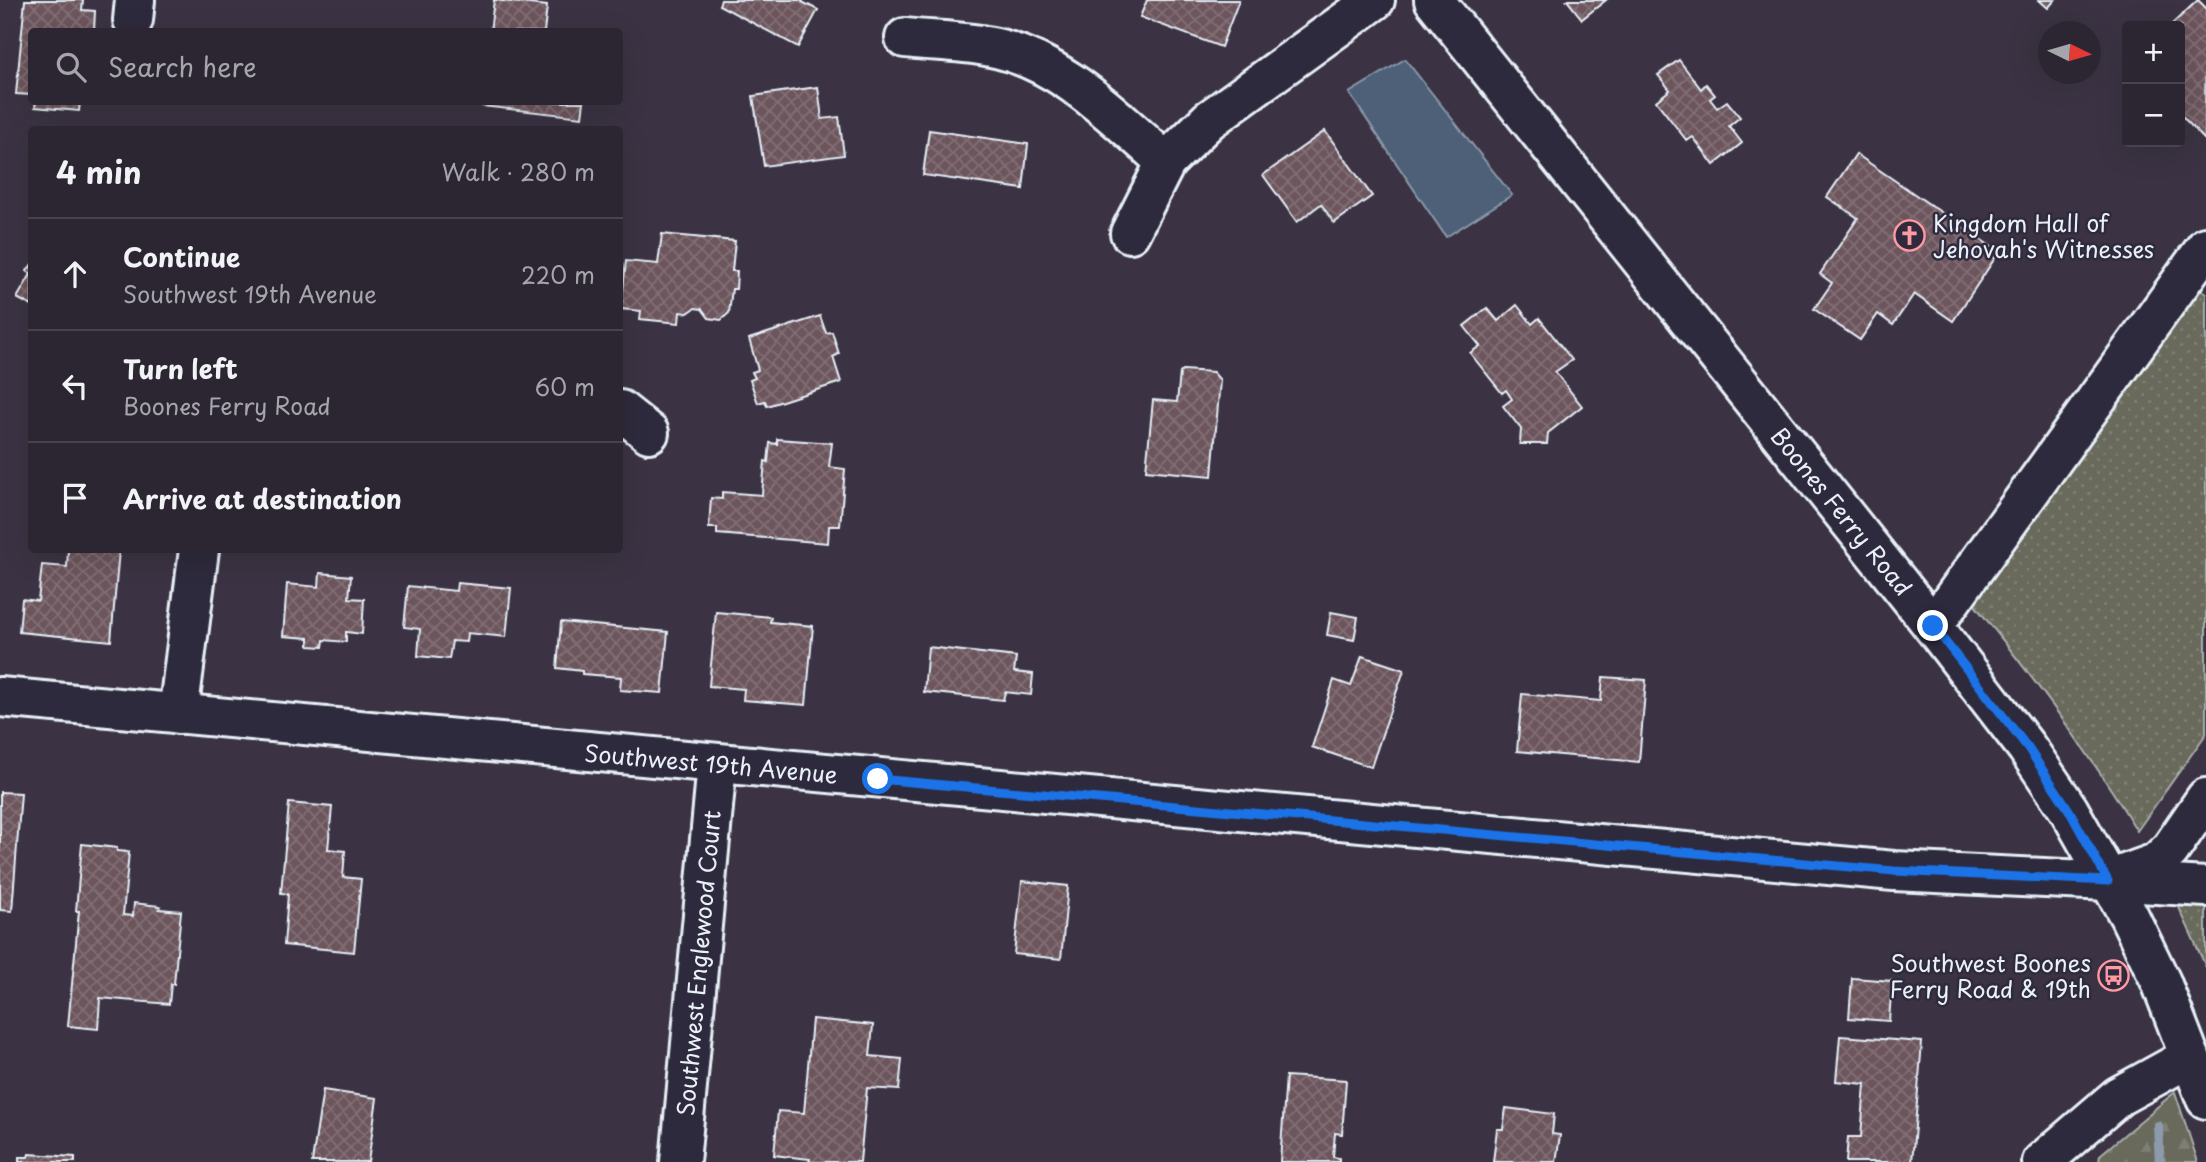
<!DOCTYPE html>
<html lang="en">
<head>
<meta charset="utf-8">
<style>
  body { margin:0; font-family:"Playpen Sans",sans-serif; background:#38323e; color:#f1f3f6 }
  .controls { position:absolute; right:21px; top:21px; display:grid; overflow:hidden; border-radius:7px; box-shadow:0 7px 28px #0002 }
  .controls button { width:63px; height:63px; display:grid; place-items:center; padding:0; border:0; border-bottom:2px solid #48434d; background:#2c2632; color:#f1f3f6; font:35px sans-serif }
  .compass { position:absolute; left:2038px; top:21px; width:63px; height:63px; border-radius:50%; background:#2c2632; box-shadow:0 7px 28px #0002; rotate:95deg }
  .stop { position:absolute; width:21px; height:21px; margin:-16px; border:5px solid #1a73e8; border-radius:50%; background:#fff }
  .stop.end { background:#1a73e8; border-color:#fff; box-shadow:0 2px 7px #0008 }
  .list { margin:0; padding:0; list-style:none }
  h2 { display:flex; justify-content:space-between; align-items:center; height:91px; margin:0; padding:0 28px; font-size:30px }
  h2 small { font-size:23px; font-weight:400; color:#a6a5ac }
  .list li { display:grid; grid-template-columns:46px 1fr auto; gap:21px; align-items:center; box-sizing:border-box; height:112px; padding:0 28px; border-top:2px solid #48434d }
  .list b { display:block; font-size:26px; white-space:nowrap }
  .list p { margin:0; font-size:23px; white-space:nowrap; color:#a6a5ac }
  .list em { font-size:23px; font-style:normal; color:#a6a5ac }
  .icon { flex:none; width:38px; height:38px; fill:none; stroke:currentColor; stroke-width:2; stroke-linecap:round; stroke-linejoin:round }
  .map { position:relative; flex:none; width:2206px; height:1162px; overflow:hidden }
  .search { position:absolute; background:#2c2632; box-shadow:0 7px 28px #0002; left:28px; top:28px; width:595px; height:77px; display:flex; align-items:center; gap:18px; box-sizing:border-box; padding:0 24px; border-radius:7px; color:#a6a5ac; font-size:26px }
  .panel { position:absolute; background:#2c2632; box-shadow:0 7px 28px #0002; left:28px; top:126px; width:595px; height:427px; border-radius:7px }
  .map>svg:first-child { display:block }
  .grass { fill:url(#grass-dots); stroke:#a8aeaa; stroke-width:2 }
  .forest { fill:url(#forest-firs); stroke:#a8aeaa; stroke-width:2 }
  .water { fill:#4e6078; stroke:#8c9aab; stroke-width:2 }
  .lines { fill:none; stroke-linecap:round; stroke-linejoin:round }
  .stream { stroke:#8c9aab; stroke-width:10 }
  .building { fill:url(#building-cross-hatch); stroke:#e8f1f8; stroke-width:2 }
  .minor-casing { stroke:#e8f1f8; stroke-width:44 }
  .major-casing { stroke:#e8f1f8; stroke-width:44 }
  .minor { stroke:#2f2a3d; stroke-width:38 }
  .major { stroke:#2f2a3d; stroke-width:38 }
  .route { stroke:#1a73e8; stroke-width:9 }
  .labels { text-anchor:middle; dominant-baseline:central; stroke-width:5; stroke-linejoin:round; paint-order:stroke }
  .poi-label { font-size:23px; fill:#e8f1f8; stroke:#2f2a3d; text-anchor:start }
  .street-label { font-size:23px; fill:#e8f1f8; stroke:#2f2a3d }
</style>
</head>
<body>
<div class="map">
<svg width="2206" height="1162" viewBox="0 0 2206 1162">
  <defs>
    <pattern id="grass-dots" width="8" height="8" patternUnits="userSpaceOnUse" patternTransform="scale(1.75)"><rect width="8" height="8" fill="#696a5c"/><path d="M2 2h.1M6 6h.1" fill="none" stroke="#7e8074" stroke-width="1.8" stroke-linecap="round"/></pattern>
    <pattern id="forest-firs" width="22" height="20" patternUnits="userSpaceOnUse" patternTransform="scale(1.75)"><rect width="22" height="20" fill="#696a5c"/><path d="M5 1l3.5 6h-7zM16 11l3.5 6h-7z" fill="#7e8074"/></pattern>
    <pattern id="building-cross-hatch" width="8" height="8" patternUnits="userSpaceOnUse" patternTransform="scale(1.75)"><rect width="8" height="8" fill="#6c555c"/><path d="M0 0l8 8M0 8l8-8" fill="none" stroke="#816e74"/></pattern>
  </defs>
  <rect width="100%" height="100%" fill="#3b3343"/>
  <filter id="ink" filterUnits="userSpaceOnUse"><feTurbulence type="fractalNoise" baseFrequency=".0143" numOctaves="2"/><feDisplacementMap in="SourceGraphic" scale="14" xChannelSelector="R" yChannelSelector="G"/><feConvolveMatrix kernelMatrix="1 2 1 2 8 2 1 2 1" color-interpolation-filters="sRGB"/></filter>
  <g filter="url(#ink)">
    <g class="grass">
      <path d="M 2198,288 L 2206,293 L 2206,734 L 2137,831 C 2089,751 2033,677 1974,604 Z"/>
      <path d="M 2176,901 L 2206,904 L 2206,968 L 2206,967 Z"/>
    </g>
    <path class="forest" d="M 2175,1092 L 2198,1162 L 2099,1162 L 2100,1155 Z"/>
    <path class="water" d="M 1405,59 L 1512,195 L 1446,237 L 1349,93 Z"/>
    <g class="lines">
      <path class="stream" d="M 2158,1126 L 2160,1162"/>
    </g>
    <g class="building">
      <path d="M 25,0 L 83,0 L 82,10 L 95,11 L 94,32 L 32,32 L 32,95 L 16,94 Z"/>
      <path d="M 494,0 L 547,6 L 544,32 L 490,32 Z"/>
      <path d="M 721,0 L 803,0 L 802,2 L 818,10 L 798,47 L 719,5 Z"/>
      <path d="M 1147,0 L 1239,0 L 1221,47 L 1140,17 Z"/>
      <path d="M 1567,0 L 1606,0 L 1582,19 Z"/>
      <path d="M 2039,0 L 2055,0 L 2048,8 Z"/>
      <path d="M 2198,0 L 2206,8 L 2205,140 L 2180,114 L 2180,26 L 2170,26 Z"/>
      <path d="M 1679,60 L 1701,89 L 1706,84 L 1715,95 L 1710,99 L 1717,108 L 1727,101 L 1740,117 L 1729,126 L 1742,143 L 1714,165 L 1693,137 L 1687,141 L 1656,101 L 1670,90 L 1658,75 Z"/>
      <path d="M 818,87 L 822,119 L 839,117 L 844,155 L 764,166 L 753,96 Z"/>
      <path d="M 36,102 L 80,102 L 79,111 L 35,107 Z"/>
      <path d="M 482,102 L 584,102 L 582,117 L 482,106 Z"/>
      <path d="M 929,130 L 1028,144 L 1023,189 L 923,175 Z"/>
      <path d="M 1325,131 L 1372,196 L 1334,223 L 1321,204 L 1297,222 L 1263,175 Z"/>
      <path d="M 1856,154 L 1999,252 L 1953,321 L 1914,294 L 1893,325 L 1878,314 L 1860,340 L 1814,309 L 1832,283 L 1820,274 L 1858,218 L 1827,197 Z"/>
      <path d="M 662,234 L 735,241 L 732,271 L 737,271 L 736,289 L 732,289 L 729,313 L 721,320 L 709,318 L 702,309 L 695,308 L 688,313 L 680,312 L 679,323 L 640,319 L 641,311 L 621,309 L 626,261 L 658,264 Z"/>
      <path d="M 32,264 L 32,306 L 17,298 L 31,274 L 27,271 Z"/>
      <path d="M 1517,305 L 1532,324 L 1539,318 L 1572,360 L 1555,372 L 1582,406 L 1548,433 L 1547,444 L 1520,444 L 1521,429 L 1503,406 L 1512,399 L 1506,390 L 1502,393 L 1470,353 L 1480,346 L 1464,326 L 1487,308 L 1498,321 Z"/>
      <path d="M 820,316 L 826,333 L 832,332 L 839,354 L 833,357 L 841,382 L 767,406 L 765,401 L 758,403 L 750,380 L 755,378 L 752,372 L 758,370 L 749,339 Z"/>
      <path d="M 1183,370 L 1213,372 L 1220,380 L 1212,476 L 1146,470 L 1153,400 L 1177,402 L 1180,373 Z"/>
      <path d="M 777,439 L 832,443 L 829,467 L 845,469 L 840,526 L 829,526 L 828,543 L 717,534 L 717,528 L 709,528 L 711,498 L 722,499 L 722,492 L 762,495 L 765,461 L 768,462 L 770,443 L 777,444 Z"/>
      <path d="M 68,550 L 119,550 L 111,641 L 19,632 L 22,599 L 38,601 L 42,565 L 67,567 Z"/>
      <path d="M 320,573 L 351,576 L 349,598 L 364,599 L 362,634 L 346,632 L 346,642 L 324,640 L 323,647 L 309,646 L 309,638 L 283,636 L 287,584 L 319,587 Z"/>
      <path d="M 457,583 L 511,588 L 506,637 L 467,633 L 466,642 L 452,641 L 449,659 L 418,656 L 420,629 L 404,627 L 408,586 L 456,591 Z"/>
      <path d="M 716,612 L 771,617 L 770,622 L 813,626 L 806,705 L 743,700 L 744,689 L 709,686 Z"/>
      <path d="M 1331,612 L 1358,617 L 1354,640 L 1327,635 Z"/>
      <path d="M 561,622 L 668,632 L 662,693 L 620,690 L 621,677 L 582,674 L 582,671 L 557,668 Z"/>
      <path d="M 928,647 L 1016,657 L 1014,672 L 1033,674 L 1031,695 L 1005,692 L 1003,700 L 924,692 Z"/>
      <path d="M 1362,656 L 1404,670 L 1371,767 L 1312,747 L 1334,680 L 1351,686 Z"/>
      <path d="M 1603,677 L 1646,680 L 1639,762 L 1517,751 L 1522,694 L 1601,701 Z"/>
      <path d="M 0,792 L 21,793 L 12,911 L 0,910 Z"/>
      <path d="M 289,803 L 332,807 L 328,849 L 345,851 L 343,877 L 361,879 L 354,952 L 284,945 L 288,894 L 281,893 Z"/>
      <path d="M 82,844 L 117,848 L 117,851 L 129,852 L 123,915 L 133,916 L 134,903 L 160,906 L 159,909 L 181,911 L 174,984 L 171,984 L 169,1004 L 100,998 L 98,1029 L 68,1026 L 79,911 L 76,911 Z"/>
      <path d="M 1022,881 L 1068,886 L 1061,959 L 1014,954 Z"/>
      <path d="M 1852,978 L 1892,981 L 1889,1021 L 1849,1018 Z"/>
      <path d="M 812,1019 L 873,1025 L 870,1056 L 902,1059 L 899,1090 L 867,1088 L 860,1162 L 809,1162 L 810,1159 L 774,1155 L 778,1111 L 804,1113 Z"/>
      <path d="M 1840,1036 L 1922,1042 L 1912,1162 L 1846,1162 L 1848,1137 L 1861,1137 L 1865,1084 L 1836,1081 Z"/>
      <path d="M 1286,1076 L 1346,1080 L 1342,1134 L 1335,1133 L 1333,1157 L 1339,1158 L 1339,1162 L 1280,1162 Z"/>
      <path d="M 323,1090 L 377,1098 L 368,1162 L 312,1162 Z"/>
      <path d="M 1506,1108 L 1554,1114 L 1552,1134 L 1560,1135 L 1556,1162 L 1493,1162 L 1497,1129 L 1503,1129 Z"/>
      <path d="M 29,1154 L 75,1157 L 75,1162 L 19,1162 L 19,1157 L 28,1157 Z"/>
    </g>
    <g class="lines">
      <defs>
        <g id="minor">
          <path d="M 133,20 L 135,0"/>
          <path d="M 905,38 C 932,41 960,41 986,46 C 1059,58 1113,116 1166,162"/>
          <path d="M 1130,233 L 1166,162 L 1209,120 L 1375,0"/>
          <path d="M 620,410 L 649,433"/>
          <path d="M 1933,626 L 2206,247"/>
          <path d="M 0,697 L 1894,871 L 2108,881 L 2206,887"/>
          <path d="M 178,714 L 199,550"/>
          <path d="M 2117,877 L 2156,863 L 2170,850 L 2206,798"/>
          <path d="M 680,1162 L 717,764"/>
          <path d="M 2042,1162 L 2119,1096 L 2190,1057"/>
        </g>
        <path id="major" d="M 1434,0 L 1933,626 L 2027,748 L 2069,810 L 2129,916 L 2161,982 L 2206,1099"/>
      </defs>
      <use href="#minor" class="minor-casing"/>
      <use href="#major" class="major-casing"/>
      <use href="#minor" class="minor"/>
      <use href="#major" class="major"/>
    </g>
  </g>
  <g class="lines" filter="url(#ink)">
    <path class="route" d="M 878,779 L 1894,871 L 2108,881 L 2069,810 L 2028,748 L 1933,626"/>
  </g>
  <defs>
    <symbol id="church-ring" viewBox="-11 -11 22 22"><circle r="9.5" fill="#2f2a3d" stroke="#ff9aa2" stroke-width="1.5"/><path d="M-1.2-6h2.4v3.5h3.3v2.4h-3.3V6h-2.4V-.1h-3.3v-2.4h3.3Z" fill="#ff9aa2"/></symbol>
    <symbol id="bus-ring" viewBox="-11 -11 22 22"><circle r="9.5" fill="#2f2a3d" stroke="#ff9aa2" stroke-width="1.5"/><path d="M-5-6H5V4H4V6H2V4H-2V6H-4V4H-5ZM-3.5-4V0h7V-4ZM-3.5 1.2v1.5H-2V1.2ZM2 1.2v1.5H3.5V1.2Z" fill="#ff9aa2"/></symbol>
  </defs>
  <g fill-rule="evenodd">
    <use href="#church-ring" x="1892" y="218" width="35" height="35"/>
    <use href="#bus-ring" x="2096" y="958" width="35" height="35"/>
  </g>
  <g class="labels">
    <g class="poi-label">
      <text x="1933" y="222">Kingdom Hall of<tspan x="1933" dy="26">Jehovah's Witnesses</tspan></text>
      <text x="2091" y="962" text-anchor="end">Southwest Boones<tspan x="2091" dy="26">Ferry Road &amp; 19th</tspan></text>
    </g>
    <g class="street-label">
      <text transform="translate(1842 511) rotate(51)">Boones Ferry Road</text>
      <text transform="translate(711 763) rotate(5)">Southwest 19th Avenue</text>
      <text transform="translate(698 963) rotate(-85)">Southwest Englewood Court</text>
    </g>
  </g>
</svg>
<div class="controls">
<button>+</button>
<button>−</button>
</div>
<svg class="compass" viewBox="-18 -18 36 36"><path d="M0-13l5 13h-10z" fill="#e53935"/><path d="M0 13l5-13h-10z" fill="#a6a5ac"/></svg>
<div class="stop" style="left:878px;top:779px"></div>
<div class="stop end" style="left:1933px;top:626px"></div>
<div class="search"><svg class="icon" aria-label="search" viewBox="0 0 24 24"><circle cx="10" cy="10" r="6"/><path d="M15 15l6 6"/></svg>Search here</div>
<section class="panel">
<h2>4 min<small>Walk · 280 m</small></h2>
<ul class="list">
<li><svg class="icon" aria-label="ahead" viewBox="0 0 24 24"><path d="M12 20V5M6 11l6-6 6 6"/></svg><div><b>Continue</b><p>Southwest 19th Avenue</p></div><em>220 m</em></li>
<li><svg class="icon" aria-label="left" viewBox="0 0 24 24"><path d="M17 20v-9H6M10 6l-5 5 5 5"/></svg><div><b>Turn left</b><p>Boones Ferry Road</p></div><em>60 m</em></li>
<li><svg class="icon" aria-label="arrive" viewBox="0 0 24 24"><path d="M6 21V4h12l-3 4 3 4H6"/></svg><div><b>Arrive at destination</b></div></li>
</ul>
</section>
</div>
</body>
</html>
